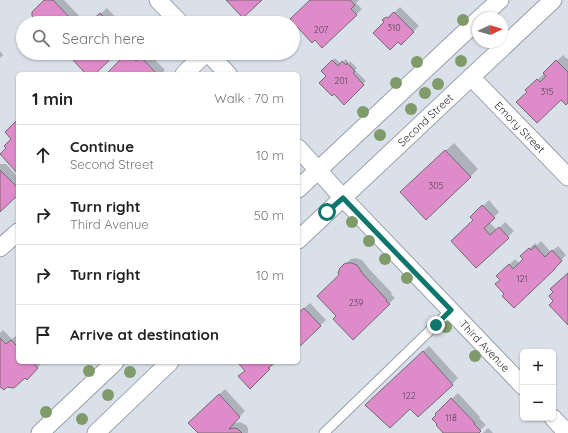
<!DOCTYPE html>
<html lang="en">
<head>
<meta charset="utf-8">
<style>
  body { margin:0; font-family:Quicksand,sans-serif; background:#f2f2f2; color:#222 }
  .controls { position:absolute; right:12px; bottom:12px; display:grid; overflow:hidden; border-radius:6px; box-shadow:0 1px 3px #0004 }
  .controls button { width:36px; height:36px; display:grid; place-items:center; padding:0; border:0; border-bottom:1px solid #e0e0e0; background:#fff; color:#222; font:20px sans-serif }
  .compass { position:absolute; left:472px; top:12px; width:36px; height:36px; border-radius:50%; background:#fff; box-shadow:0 1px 3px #0004; rotate:86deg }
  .stop { position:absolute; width:12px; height:12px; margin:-9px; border:3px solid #0f766e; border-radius:50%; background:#fff }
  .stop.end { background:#0f766e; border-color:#fff; box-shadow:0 1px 4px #0008 }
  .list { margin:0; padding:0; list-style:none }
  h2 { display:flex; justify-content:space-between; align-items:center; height:52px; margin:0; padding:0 16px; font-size:17px }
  h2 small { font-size:13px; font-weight:400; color:#767676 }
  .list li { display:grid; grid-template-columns:26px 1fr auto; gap:12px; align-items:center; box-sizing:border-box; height:60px; padding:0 16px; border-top:1px solid #e0e0e0 }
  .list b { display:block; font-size:15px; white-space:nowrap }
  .list p { margin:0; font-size:13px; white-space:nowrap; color:#767676 }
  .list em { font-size:13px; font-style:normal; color:#767676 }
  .icon { flex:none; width:22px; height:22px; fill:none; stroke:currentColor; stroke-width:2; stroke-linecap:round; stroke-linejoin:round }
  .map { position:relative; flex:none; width:568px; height:433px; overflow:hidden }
  .search { position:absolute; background:#fff; box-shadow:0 1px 3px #0004; left:16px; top:16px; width:284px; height:44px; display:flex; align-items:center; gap:10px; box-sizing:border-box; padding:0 14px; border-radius:22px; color:#767676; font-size:15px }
  .panel { position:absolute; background:#fff; box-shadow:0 1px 3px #0004; left:16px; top:72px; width:284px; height:292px; border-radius:6px }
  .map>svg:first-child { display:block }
  .shadow { fill:#0003 }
  .building { fill:#de8bc9; stroke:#746b71 }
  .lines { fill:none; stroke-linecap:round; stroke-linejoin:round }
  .service-casing { stroke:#9aa0a9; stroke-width:11 }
  .minor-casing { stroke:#9aa0a9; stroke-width:19 }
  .service { stroke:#fff; stroke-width:9 }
  .minor { stroke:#fff; stroke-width:17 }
  .tree { fill:#7f9b69 }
  .route { stroke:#0f766e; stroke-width:5 }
  .labels { text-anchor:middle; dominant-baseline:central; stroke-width:3.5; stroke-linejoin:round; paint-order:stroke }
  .number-label { font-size:9px; fill:#584658 }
  .street-label { font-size:11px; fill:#2c2f32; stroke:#e7edf6 }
</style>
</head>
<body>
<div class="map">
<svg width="568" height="433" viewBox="0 0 568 433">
  <rect width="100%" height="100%" fill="#d9e0e9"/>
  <g class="shadow">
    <path d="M 46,0 L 64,0 L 81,18 L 76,23 L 30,23 L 35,18 Z"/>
    <path d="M 311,0 L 359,0 L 356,3 L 362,9 L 356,15 Z"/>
    <path d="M 400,7 L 419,26 L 401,44 L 384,20 L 393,12 L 394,13 Z"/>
    <path d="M 107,8 L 121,23 L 91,23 Z"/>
    <path d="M 0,51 L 3,55 L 0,58 Z"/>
    <path d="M 128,53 L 139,53 L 143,56 L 146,53 L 148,53 L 165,70 L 161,74 L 108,74 Z"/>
    <path d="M 563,55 L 567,59 L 568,58 L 568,101 L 561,99 L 528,92 L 527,90 Z"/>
    <path d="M 335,58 L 341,64 L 346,59 L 349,63 L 350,61 L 357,68 L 355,70 L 366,81 L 344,103 L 328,76 L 322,71 Z"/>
    <path d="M 454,143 L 478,169 L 470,177 L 410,184 Z"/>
    <path d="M 0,164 L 6,164 L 18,177 L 18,194 L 0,211 Z"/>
    <path d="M 489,200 L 499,212 L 489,222 L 497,230 L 505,222 L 514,231 L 476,267 L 474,220 L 472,217 Z"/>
    <path d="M 541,241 L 551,252 L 558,246 L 566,255 L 560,261 L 506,294 L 501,280 L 498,276 L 515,259 L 520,264 L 525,259 L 522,256 L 535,243 L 537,245 Z"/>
    <path d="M 356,258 L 362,260 L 369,269 L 392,293 L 391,294 L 395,298 L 353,338 L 338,316 L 340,275 L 341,268 L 351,259 Z"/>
    <path d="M 310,303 L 326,320 L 298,346 L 298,314 Z"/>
    <path d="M 3,330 L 12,339 L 17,335 L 18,336 L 18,362 L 43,362 L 27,378 L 25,377 L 0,385 L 0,333 Z"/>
    <path d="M 429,346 L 458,378 L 452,384 L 410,408 L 372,399 Z"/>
    <path d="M 243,362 L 274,362 L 275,363 L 250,387 Z"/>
    <path d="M 225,389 L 245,411 L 232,424 L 240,422 L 246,425 L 248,428 L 248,433 L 199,433 L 190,423 Z"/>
    <path d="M 458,393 L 480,417 L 479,418 L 486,425 L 477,433 L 445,433 L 436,414 Z"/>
    <path d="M 488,428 L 493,433 L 483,433 Z"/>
  </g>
  <g class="building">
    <path d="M 44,0 L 53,0 L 75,23 L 29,23 L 34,18 L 32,16 L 32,12 Z"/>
    <path d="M 226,0 L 262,0 L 243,18 Z"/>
    <path d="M 310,0 L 350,0 L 355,5 L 351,9 L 357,15 L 322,48 L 315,40 L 312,43 L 290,19 Z"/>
    <path d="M 394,12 L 414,32 L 401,45 L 398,42 L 390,50 L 373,33 L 384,22 L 382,20 L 386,17 L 388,18 Z"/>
    <path d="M 100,13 L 110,23 L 89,23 Z"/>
    <path d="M 78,53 L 117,53 L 95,74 L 86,74 L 72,59 Z"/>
    <path d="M 127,53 L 129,53 L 136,61 L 141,57 L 157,74 L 106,74 Z"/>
    <path d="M 332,60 L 338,66 L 342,61 L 346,65 L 347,63 L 355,71 L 353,73 L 364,85 L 344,105 L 334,94 L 332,96 L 319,83 L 326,76 L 321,71 Z"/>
    <path d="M 556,60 L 568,72 L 568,103 L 566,105 L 561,100 L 537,123 L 516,102 L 527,92 L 525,90 L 537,79 L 540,82 L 546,76 L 543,73 Z"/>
    <path d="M 18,119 L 18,174 L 0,154 L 6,148 L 4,146 L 11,139 L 5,132 Z"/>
    <path d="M 445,150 L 471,177 L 426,220 L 400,192 Z"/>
    <path d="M 0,170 L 18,188 L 18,195 L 0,212 Z"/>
    <path d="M 482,205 L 495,218 L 484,228 L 490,235 L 499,227 L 509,238 L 476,268 L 451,241 L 473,220 L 470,217 Z"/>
    <path d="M 535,246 L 545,257 L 552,250 L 562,261 L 555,268 L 555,269 L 514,308 L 502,296 L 504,294 L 495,284 L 500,280 L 496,276 L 509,264 L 513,269 L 523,259 L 520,256 L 529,248 L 531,250 Z"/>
    <path d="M 347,263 L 352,263 L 357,265 L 363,274 L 387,300 L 386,301 L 390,304 L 353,340 L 333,319 L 336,316 L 317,296 L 339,275 L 338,273 L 340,268 L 344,264 Z"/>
    <path d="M 568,273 L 568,325 L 549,305 L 553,301 L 549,296 L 553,292 L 550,289 Z"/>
    <path d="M 304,308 L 321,326 L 298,348 L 298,313 Z"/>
    <path d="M 0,338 L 6,344 L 11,340 L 18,347 L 18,362 L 32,362 L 38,368 L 27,380 L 25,378 L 14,388 L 7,387 L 4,390 L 0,387 Z"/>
    <path d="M 423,351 L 453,385 L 418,417 L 410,409 L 390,428 L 365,405 Z"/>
    <path d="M 242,362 L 275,362 L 268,368 L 270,369 L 250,389 L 238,376 L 245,371 L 239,364 Z"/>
    <path d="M 219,394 L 240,417 L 229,429 L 234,428 L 238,429 L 242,433 L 198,433 L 188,423 Z"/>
    <path d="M 451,398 L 475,423 L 474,424 L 481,431 L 479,433 L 443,433 L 436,425 L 437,424 L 432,419 L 436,415 L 435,414 Z"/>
  </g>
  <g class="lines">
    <defs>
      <path id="service" d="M 324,433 L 451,310"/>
      <g id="minor">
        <path d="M 158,0 L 180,23"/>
        <path d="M 480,18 L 500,0"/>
        <path d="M 208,53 L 228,74"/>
        <path d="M 184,74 L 206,53"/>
        <path id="s1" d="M 471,77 L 568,177"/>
        <path id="s2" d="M 298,148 L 343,198 L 523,386"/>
        <path d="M 298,189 L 478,20"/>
        <path id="s3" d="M 298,240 L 553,0"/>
        <path d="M 0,248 L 18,232"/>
        <path d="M 553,418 L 567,433"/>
        <path d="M 40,433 L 115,362"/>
        <path d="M 96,433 L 170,362"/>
      </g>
    </defs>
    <use href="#service" class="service-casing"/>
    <use href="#minor" class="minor-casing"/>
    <use href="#service" class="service"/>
    <use href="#minor" class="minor"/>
  </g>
  <g class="tree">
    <circle cx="463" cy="20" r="6"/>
    <circle cx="461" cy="61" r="6"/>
    <circle cx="417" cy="62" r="6"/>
    <circle cx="396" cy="83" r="6"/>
    <circle cx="438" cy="84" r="6"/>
    <circle cx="425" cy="93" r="6"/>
    <circle cx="411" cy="109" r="6"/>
    <circle cx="363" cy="112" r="6"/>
    <circle cx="380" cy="135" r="6"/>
    <circle cx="352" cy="222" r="6"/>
    <circle cx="369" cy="241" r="6"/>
    <circle cx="385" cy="259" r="6"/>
    <circle cx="407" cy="278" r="6"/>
    <circle cx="446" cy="327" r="6"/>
    <circle cx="475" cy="356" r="6"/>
    <circle cx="89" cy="371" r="6"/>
    <circle cx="130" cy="372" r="6"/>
    <circle cx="108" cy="395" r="6"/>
    <circle cx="46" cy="412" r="6"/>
    <circle cx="82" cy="419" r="6"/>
  </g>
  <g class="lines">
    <path class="route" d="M 327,212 L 343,198 L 451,310 L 436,325"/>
  </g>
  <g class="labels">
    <g class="number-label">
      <text x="394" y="27">310</text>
      <text x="321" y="29">207</text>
      <text x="341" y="80">201</text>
      <text x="547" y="91">315</text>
      <text x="436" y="185">305</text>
      <text x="522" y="278">121</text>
      <text x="356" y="302">239</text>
      <text x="409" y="395">122</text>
      <text x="451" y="417">118</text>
    </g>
    <g class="street-label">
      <text stroke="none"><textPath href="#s3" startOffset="175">Second Street</textPath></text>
      <text stroke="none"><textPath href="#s1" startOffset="70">Emory Street</textPath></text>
      <text stroke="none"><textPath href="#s2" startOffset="272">Third Avenue</textPath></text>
    </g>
  </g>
</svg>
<div class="controls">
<button>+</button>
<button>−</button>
</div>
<svg class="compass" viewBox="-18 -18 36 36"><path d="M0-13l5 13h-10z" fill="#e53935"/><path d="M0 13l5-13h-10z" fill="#767676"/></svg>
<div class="stop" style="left:327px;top:212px"></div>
<div class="stop end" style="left:436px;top:325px"></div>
<div class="search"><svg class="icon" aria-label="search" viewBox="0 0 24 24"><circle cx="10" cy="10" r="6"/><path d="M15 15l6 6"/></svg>Search here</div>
<section class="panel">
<h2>1 min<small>Walk · 70 m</small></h2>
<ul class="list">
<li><svg class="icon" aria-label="ahead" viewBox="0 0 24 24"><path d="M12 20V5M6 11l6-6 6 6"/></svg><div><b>Continue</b><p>Second Street</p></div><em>10 m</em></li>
<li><svg class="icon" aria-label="right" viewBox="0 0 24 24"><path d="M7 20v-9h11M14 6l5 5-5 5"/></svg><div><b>Turn right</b><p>Third Avenue</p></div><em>50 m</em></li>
<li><svg class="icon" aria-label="right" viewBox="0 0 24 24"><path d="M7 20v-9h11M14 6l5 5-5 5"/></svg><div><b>Turn right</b></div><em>10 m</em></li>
<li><svg class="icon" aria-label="arrive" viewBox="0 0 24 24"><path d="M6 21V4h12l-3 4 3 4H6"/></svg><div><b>Arrive at destination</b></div></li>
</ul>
</section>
</div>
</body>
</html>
